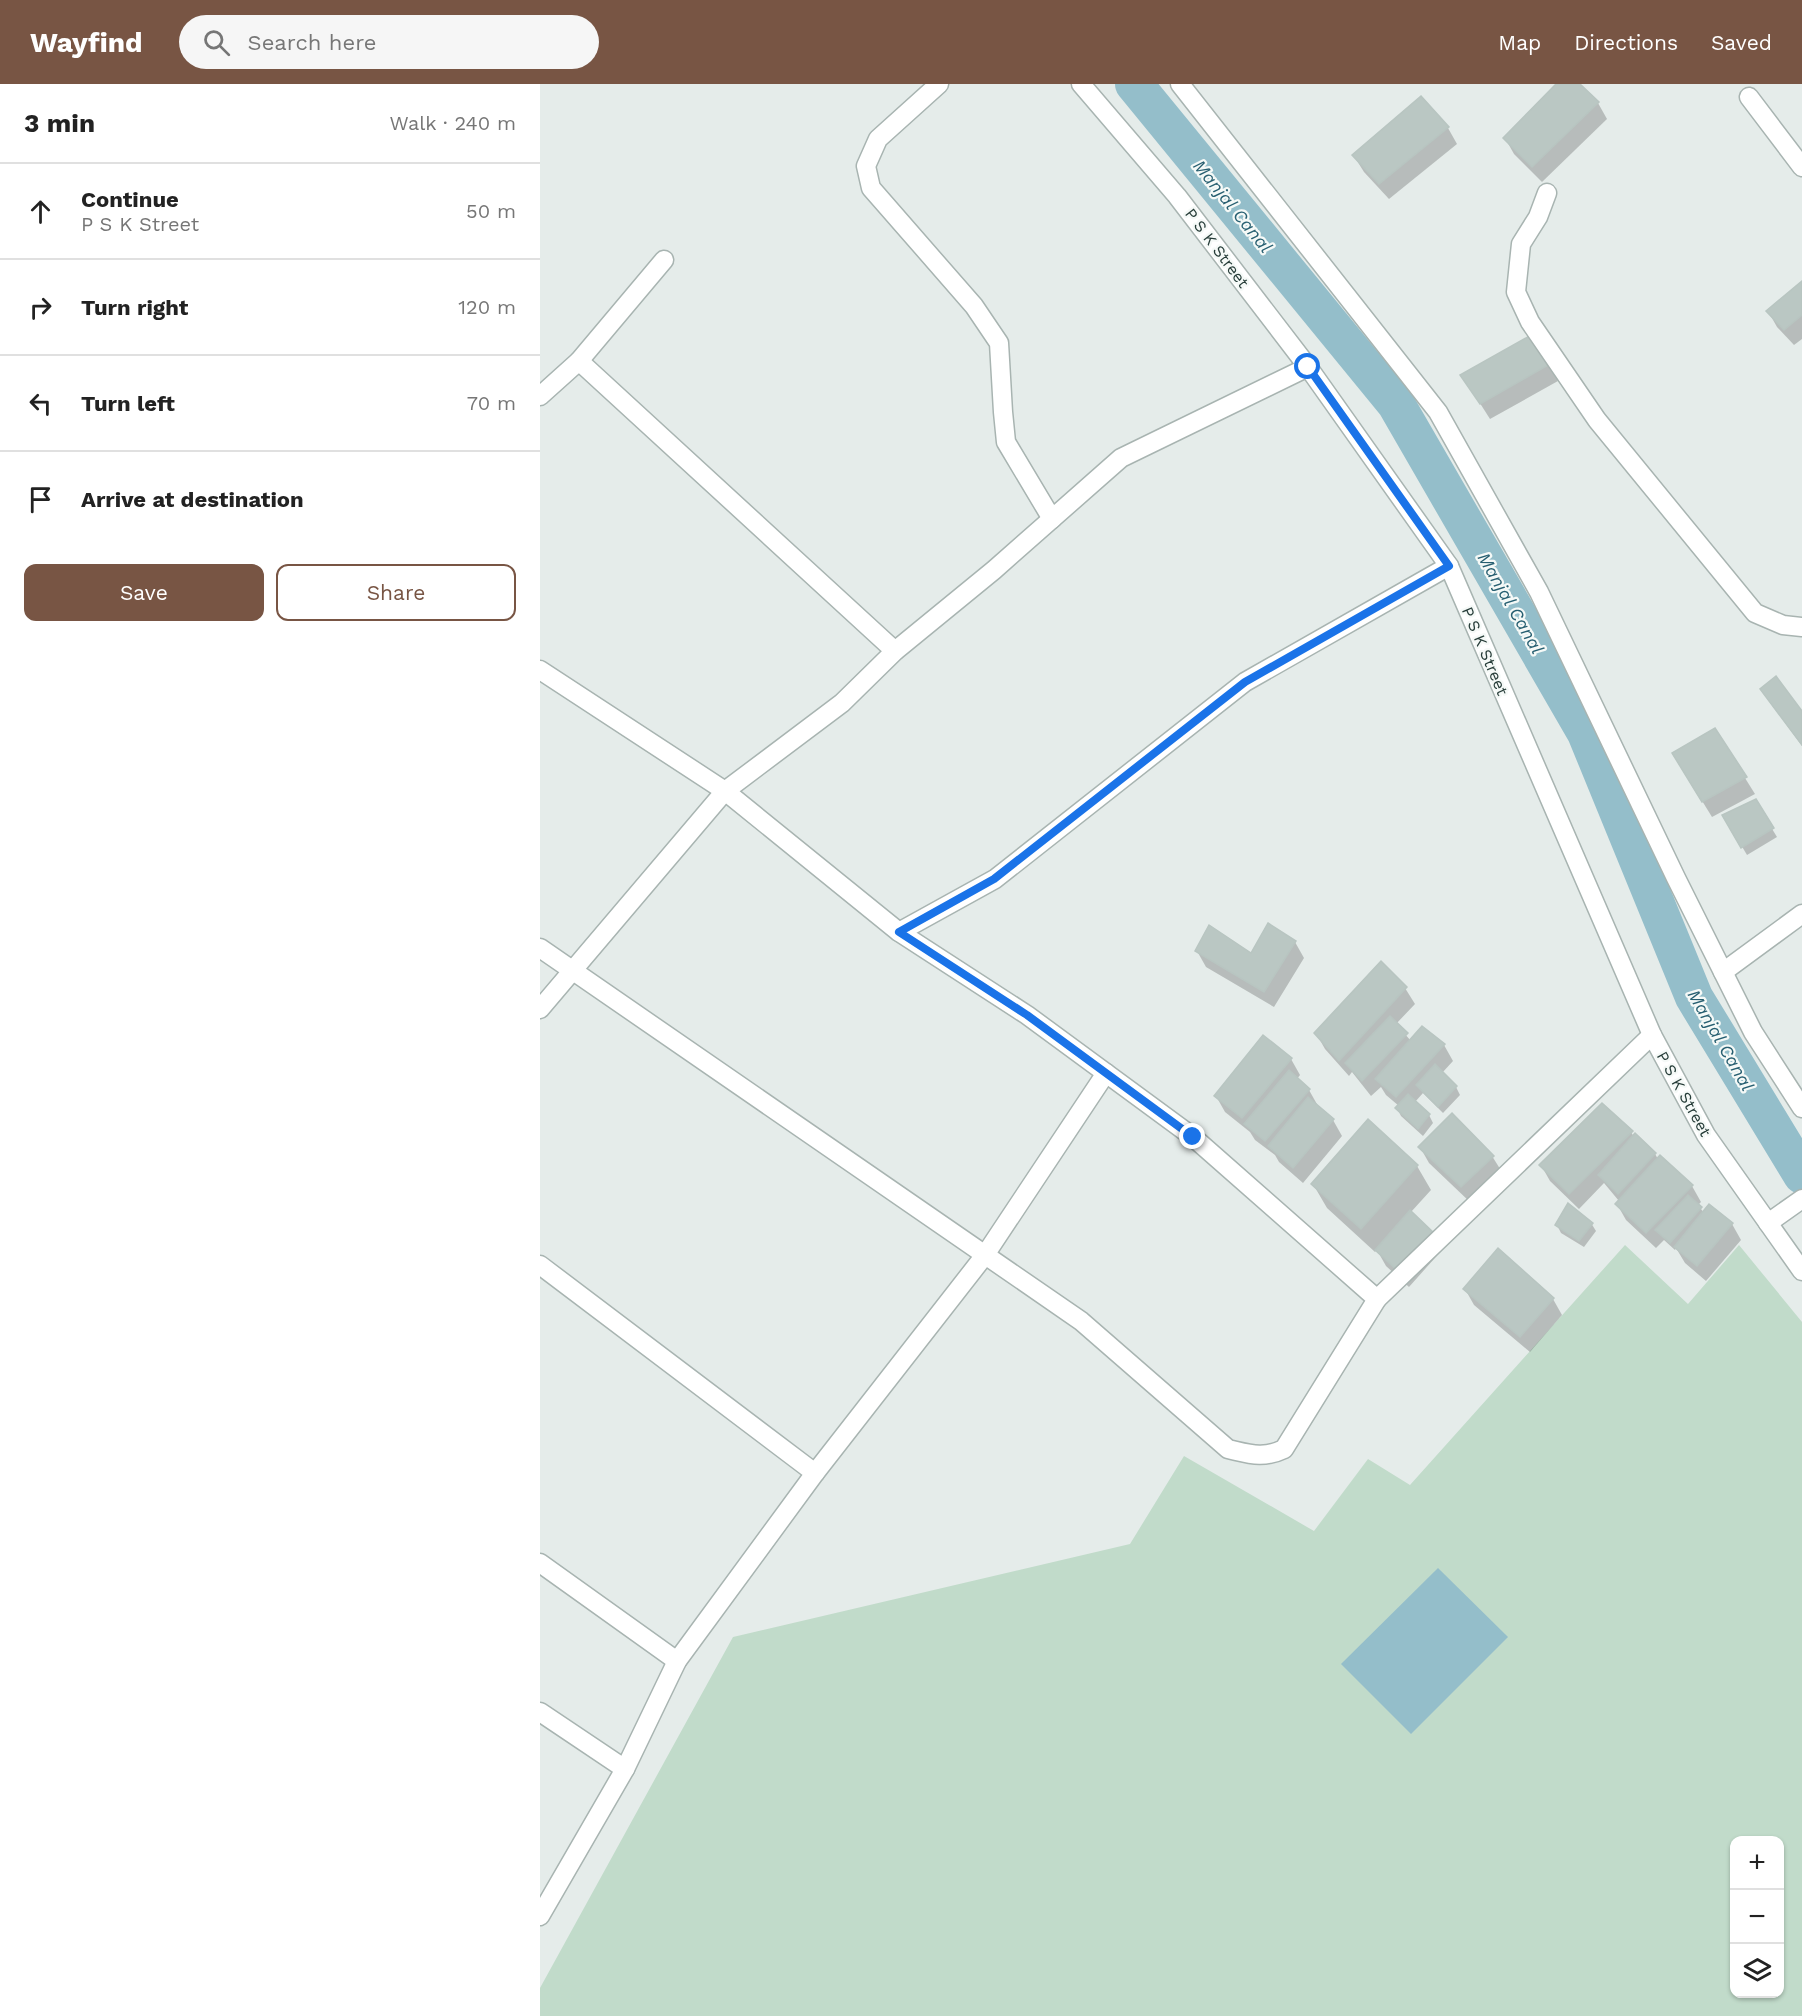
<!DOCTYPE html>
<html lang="en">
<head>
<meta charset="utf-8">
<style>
  body { margin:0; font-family:"Work Sans",sans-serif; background:#f6f6f6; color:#222 }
  .controls { position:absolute; right:18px; bottom:18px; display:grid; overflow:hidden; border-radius:12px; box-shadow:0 2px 4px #0004 }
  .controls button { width:54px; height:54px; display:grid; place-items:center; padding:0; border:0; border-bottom:2px solid #e0e0e0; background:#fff; color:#222; font:30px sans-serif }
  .stop { position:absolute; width:18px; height:18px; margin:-14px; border:4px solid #1a73e8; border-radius:50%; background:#fff }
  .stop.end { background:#1a73e8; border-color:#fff; box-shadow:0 2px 6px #0008 }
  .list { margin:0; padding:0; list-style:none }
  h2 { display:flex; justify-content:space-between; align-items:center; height:78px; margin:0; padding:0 24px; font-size:26px }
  h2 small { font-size:20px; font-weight:400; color:#767676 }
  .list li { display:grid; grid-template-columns:39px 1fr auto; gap:18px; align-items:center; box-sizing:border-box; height:96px; padding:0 24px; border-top:2px solid #e0e0e0 }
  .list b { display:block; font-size:22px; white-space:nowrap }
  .list p { margin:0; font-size:20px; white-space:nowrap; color:#767676 }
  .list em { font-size:20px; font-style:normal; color:#767676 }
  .actions { display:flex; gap:12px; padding:18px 24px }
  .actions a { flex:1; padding:14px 0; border:2px solid #785544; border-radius:12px; text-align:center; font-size:21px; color:#785544 }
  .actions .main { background:#785544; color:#fff }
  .icon { flex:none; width:33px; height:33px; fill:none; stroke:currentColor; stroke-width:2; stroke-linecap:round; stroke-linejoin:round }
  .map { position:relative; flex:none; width:1262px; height:1932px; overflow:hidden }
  header { display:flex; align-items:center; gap:36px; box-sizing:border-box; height:84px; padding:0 30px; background:#785544; color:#fff }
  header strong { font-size:28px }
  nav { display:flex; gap:33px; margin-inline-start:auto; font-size:21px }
  .search { width:420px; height:54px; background:#f6f6f6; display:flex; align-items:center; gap:15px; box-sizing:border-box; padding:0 21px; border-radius:33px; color:#767676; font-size:22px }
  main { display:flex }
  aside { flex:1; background:#fff }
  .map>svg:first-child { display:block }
  .green { fill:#c1dbca; fill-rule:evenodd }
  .water { fill:#94beca }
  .shadow { fill:#0003 }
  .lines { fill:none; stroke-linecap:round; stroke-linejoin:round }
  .canal { stroke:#94beca; stroke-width:38 }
  .building { fill:#bac7c3; stroke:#b8c5c1; stroke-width:1.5 }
  .minor-casing { stroke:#a8b4b1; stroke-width:21 }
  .minor { stroke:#fff; stroke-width:18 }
  .route { stroke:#1a73e8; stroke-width:8 }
  .labels { text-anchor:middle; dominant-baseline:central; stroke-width:4.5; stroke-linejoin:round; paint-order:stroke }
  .street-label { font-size:16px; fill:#263c38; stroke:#f5f9f7 }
  .water-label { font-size:18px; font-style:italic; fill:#275f71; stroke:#f5f9f7 }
</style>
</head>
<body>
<header>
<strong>Wayfind</strong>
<div class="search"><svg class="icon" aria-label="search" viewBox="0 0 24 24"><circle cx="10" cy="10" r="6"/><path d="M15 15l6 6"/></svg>Search here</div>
<nav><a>Map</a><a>Directions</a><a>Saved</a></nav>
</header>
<main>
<aside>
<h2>3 min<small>Walk · 240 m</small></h2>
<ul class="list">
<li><svg class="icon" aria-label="ahead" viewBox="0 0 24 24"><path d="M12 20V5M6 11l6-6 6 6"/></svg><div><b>Continue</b><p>P S K Street</p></div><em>50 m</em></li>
<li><svg class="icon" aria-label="right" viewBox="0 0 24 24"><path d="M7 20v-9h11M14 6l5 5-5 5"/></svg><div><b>Turn right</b></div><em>120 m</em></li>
<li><svg class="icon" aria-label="left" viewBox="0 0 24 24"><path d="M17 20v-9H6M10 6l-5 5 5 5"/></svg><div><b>Turn left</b></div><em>70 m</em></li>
<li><svg class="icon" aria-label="arrive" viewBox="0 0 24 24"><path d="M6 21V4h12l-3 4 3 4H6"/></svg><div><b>Arrive at destination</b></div></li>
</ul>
<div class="actions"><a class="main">Save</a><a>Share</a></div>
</aside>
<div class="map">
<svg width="1262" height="1932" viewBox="0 0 1262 1932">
  <rect width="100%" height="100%" fill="#e5ecea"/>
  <path class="green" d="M 1085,1161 L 1148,1220 L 1199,1161 L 1262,1238 L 1262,1932 L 0,1932 L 0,1904 L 193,1553 L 590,1460 L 644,1372 L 774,1447 L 828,1375 L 870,1401 ZM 1194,1756 L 1240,1756 L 1240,1910 L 1194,1910 Z"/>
  <path class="water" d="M 898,1484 L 968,1553 L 871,1650 L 801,1580 Z"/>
  <g class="shadow">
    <path d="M 1018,0 L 1037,0 L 1058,19 L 1067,35 L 1002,98 L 974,70 L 965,54 Z"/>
    <path d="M 880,14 L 908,44 L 917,60 L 849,115 L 824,88 L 814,72 Z"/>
    <path d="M 1262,199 L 1262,255 L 1254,261 L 1237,243 L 1228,227 Z"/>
    <path d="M 992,252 L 1018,297 L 950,335 L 922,291 Z"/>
    <path d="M 1222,605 L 1262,629 L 1262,662 L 1232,621 Z"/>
    <path d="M 1143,686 L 1205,694 L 1215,710 L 1172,733 Z"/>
    <path d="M 1215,717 L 1237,753 L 1207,771 L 1184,732 Z"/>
    <path d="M 755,858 L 764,874 L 734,923 L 666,883 L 657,867 L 711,871 Z"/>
    <path d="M 865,904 L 875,920 L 856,940 L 871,957 L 882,944 L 904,961 L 913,977 L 902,989 L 916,1003 L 920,1011 L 903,1029 L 883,1009 L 875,1018 L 889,1031 L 893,1039 L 883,1052 L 861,1032 L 857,1024 L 859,1022 L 846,1011 L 841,1003 L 831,1012 L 812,988 L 809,992 L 785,965 L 776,949 Z"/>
    <path d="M 751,975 L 760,991 L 757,995 L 769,1006 L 778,1022 L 793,1036 L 802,1052 L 763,1099 L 739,1078 L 735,1071 L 715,1056 L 710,1048 L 685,1028 L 676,1012 Z"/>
    <path d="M 828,1037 L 877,1082 L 891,1106 L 871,1128 L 893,1150 L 902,1166 L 869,1203 L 846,1182 L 837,1166 L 835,1168 L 787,1124 L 773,1100 Z"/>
    <path d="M 1091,1048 L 1094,1053 L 1115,1070 L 1118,1075 L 1152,1102 L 1161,1118 L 1158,1121 L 1164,1129 L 1169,1122 L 1192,1140 L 1201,1156 L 1166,1197 L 1145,1179 L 1136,1164 L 1135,1166 L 1124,1156 L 1116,1164 L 1086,1136 L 1077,1120 L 1079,1117 L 1064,1099 L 1039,1125 L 1010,1097 L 1001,1081 Z"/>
    <path d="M 880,1063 L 952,1072 L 962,1088 L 931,1119 L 889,1079 Z"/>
    <path d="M 1051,1139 L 1056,1147 L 1044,1163 L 1021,1149 L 1017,1141 Z"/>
    <path d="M 925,1205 L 1013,1215 L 1022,1231 L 990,1268 L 934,1221 Z"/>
  </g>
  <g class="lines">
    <path class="canal" d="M 594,0 L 856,320 L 1046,649 L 1154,913 L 1262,1091"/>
  </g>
  <g class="building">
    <path d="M 1016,0 L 1040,0 L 1059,18 L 992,83 L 963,54 Z"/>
    <path d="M 881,12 L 909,43 L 839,100 L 812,71 Z"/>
    <path d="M 1262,197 L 1262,231 L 1244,246 L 1226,227 Z"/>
    <path d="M 993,250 L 1010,280 L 940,320 L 920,291 Z"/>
    <path d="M 1236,592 L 1262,627 L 1262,661 L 1220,605 Z"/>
    <path d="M 1175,644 L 1207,693 L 1162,718 L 1132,669 Z"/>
    <path d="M 1216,715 L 1234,744 L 1201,764 L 1182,731 Z"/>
    <path d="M 728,839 L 756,857 L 724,908 L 655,867 L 669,841 L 711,869 Z"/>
    <path d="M 841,877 L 867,903 L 799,977 L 774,949 Z"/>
    <path d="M 850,932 L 868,949 L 822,997 L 805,979 Z"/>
    <path d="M 882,942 L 905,960 L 856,1013 L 835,995 Z"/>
    <path d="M 723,951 L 752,974 L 702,1034 L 674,1012 Z"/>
    <path d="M 895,980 L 917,1002 L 898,1023 L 876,1001 Z"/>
    <path d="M 749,986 L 770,1005 L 725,1057 L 704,1040 Z"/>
    <path d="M 868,1010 L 890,1030 L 878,1045 L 855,1024 Z"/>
    <path d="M 768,1013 L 794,1035 L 753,1084 L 728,1062 Z"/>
    <path d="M 1062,1019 L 1093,1047 L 1029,1110 L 999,1081 Z"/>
    <path d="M 912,1029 L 954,1072 L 921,1103 L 878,1063 Z"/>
    <path d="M 828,1035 L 878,1081 L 821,1145 L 771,1100 Z"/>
    <path d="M 1095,1049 L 1116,1069 L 1078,1110 L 1058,1091 Z"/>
    <path d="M 1120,1071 L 1153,1101 L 1106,1149 L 1075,1120 Z"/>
    <path d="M 1148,1111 L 1162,1123 L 1130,1159 L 1115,1146 Z"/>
    <path d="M 1028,1119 L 1053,1139 L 1039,1157 L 1015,1141 Z"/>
    <path d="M 1169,1120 L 1193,1139 L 1157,1182 L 1134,1163 Z"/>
    <path d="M 870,1126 L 894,1149 L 859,1188 L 835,1166 Z"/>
    <path d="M 958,1164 L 1014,1214 L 980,1253 L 923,1205 Z"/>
  </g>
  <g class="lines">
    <defs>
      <g id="minor">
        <path d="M 399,0 L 338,55 L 326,82 L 331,104 L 434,222 L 459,259 L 463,328 L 466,358 L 512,435"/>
        <path d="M 541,0 L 637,112 L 768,283 L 909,482 L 1112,951 L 1166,1051 L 1262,1187"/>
        <path d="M 640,0 L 898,328 L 999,508 L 1136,794 L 1213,948 L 1262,1024"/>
        <path d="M 1209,13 L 1262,83"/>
        <path d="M 1007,109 L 998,133 L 981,160 L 976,208 L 990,238 L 1057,336 L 1215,529 L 1243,541 L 1262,543"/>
        <path d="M 39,277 L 355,567"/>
        <path d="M 0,312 L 39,277 L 124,176"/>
        <path d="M 0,586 L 185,707 L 359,848 L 487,931 L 653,1053 L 837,1215 L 744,1365 C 723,1375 710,1370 688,1365 L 541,1237 L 0,864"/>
        <path d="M 359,848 L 455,795 L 705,598 L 909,482"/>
        <path d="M 1183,888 L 1262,830"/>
        <path d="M 0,925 L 185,707 L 302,619 L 355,567 L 454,486 L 581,374 L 768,283"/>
        <path d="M 1228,1139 L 1262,1115"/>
        <path d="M 0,1181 L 275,1389 L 137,1577 L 85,1685 L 0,1832"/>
        <path d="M 837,1215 L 1112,951"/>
        <path d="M 275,1389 L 445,1171 L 566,989"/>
        <path d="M 0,1479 L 137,1577"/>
        <path d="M 0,1628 L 85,1685"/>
      </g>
    </defs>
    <use href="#minor" class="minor-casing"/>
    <use href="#minor" class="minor"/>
  </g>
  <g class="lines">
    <path class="route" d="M 653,1053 L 487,931 L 359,848 L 454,795 L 705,598 L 909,482 L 768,283"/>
  </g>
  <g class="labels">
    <g class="street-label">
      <text transform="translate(677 164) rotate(53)">P S K Street</text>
      <text transform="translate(945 567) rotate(67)">P S K Street</text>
      <text transform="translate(1144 1010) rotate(61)">P S K Street</text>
    </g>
    <g class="water-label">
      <text transform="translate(693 122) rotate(51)">Manjal Canal</text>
      <text transform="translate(971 519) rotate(60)">Manjal Canal</text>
      <text transform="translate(1181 956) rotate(60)">Manjal Canal</text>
    </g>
  </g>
</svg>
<div class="controls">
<button>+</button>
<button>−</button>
<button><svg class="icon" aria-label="layers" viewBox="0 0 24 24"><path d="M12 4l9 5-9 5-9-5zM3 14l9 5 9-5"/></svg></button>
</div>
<div class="stop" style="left:768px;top:283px"></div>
<div class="stop end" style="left:653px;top:1053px"></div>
</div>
</main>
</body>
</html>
